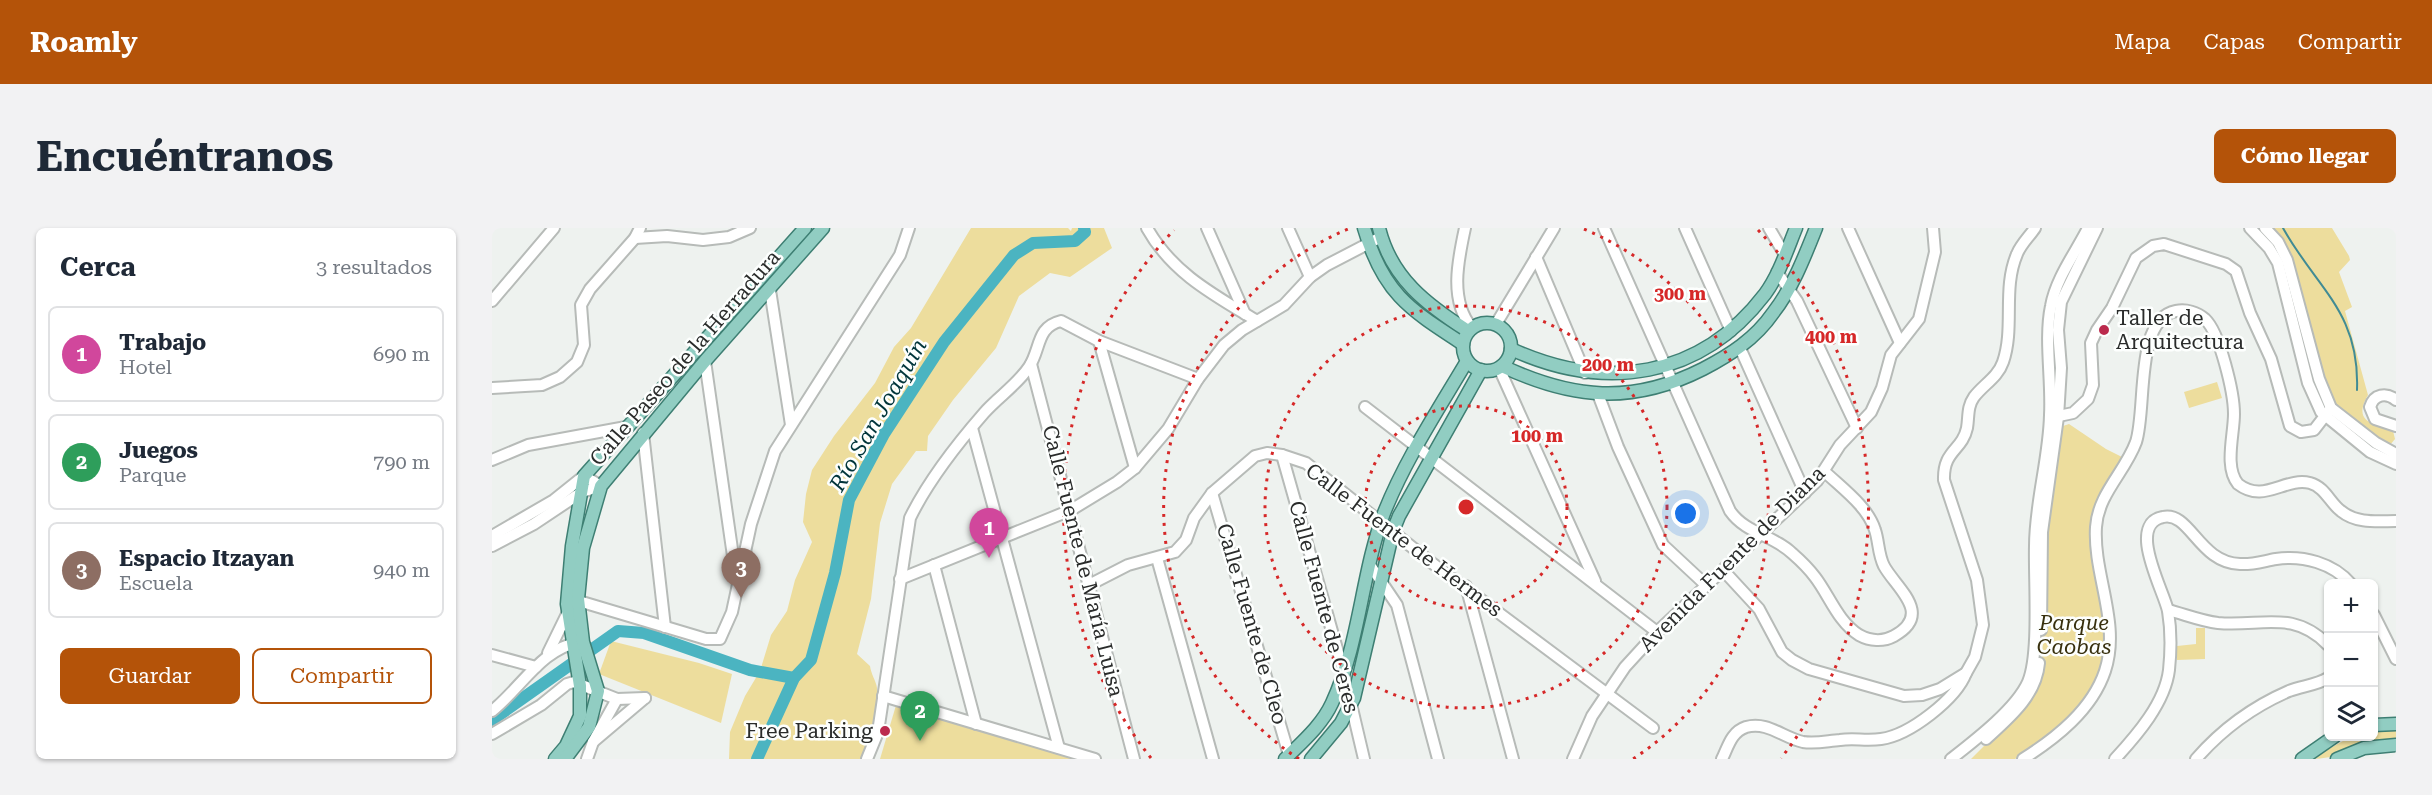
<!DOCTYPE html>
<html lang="es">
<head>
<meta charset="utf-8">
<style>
  body { margin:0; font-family:"Roboto Serif",serif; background:#f2f2f3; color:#1f2937 }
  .controls { position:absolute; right:18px; bottom:18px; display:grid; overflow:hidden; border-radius:9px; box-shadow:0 2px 4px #0004 }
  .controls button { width:54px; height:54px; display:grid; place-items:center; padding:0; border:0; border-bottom:2px solid #e0e1e3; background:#fff; color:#1f2937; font:30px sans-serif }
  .you { position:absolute; left:1194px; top:286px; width:21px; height:21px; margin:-15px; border:4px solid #fff; border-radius:50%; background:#1a73e8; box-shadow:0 0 0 9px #1a73e833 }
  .badge { display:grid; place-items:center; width:39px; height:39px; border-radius:50%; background:#b45309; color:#fff; font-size:20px; font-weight:700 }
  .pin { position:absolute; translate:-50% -50px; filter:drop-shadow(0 2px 3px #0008) }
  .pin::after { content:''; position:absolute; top:32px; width:21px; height:18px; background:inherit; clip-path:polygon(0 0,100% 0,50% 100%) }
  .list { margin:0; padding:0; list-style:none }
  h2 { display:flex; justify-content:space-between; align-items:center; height:78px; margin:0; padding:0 24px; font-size:26px }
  h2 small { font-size:20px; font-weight:400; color:#747a83 }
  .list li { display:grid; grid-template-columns:39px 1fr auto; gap:18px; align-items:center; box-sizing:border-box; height:96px; margin:0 12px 12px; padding:0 12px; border:2px solid #e0e1e3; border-radius:9px }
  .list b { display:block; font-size:22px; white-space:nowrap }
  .list p { margin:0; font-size:20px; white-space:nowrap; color:#747a83 }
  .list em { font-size:20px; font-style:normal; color:#747a83 }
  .actions { display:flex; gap:12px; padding:18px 24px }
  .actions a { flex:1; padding:14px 0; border:2px solid #b45309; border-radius:9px; text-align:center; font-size:21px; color:#b45309 }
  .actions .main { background:#b45309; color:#fff }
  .icon { flex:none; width:33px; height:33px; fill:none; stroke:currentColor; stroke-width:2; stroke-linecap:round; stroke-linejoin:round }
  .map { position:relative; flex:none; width:1904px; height:531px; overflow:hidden; border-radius:9px }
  header { display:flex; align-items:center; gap:36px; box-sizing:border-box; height:84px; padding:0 30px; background:#b45309; color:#fff }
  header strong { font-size:28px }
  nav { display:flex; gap:33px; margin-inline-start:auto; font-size:21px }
  .intro { display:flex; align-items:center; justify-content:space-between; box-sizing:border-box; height:144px; padding:0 36px }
  h1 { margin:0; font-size:42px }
  .button { padding:15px 27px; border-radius:9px; background:#b45309; color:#fff; font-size:21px; font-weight:700 }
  main { display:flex; gap:36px; padding:0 36px }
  aside { flex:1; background:#fff; border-radius:9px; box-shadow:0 2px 4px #0004 }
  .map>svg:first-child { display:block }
  .green { fill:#eddd9d }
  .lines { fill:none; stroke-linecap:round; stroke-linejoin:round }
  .stream { stroke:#418b94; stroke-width:2 }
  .river { stroke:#4bb4c1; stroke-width:12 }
  .minor-casing { stroke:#b7bbb8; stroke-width:14 }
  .major-casing { stroke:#3e7f73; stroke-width:15 }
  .minor { stroke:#fff; stroke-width:10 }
  .major { stroke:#91cdc2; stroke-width:12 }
  .ring { fill:none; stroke:#d62828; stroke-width:3; stroke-dasharray:3 6 }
  .poi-dot { fill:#bb2a4d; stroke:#fdfffe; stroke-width:2 }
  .labels { text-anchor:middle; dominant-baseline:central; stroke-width:5; stroke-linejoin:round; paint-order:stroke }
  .poi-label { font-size:21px; fill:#2a2c2b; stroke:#fdfffe; text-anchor:start }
  .street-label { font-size:21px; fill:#2a2c2b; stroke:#fdfffe }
  .park-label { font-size:21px; font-style:italic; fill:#38300e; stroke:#fdfffe }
  .water-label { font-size:22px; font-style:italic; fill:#01353a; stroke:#fdfffe }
  .centre { fill:#d62828; stroke:#fdfffe; stroke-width:3 }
  .ring-label { font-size:18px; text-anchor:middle; font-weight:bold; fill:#d62828; stroke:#fdfffe; stroke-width:5; stroke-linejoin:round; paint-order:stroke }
</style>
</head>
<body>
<header>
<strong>Roamly</strong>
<nav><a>Mapa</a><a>Capas</a><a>Compartir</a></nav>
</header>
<div class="intro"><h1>Encuéntranos</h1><a class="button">Cómo llegar</a></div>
<main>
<aside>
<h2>Cerca<small>3 resultados</small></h2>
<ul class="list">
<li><span class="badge" style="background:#d1479c">1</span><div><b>Trabajo</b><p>Hotel</p></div><em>690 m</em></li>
<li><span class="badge" style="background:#2e9e5b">2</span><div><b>Juegos</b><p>Parque</p></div><em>790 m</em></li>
<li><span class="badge" style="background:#8d6e63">3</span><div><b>Espacio Itzayan</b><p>Escuela</p></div><em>940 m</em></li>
</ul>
<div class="actions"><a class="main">Guardar</a><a>Compartir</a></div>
</aside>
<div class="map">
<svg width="1904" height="531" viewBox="0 0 1904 531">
  <rect width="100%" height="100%" fill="#eef2ef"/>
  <g class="green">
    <path d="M 479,0 L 576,0 L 579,3 L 580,0 L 612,0 L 620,20 L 578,49 L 558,45 L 527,68 L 504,120 L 461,172 L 436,208 L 435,223 L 424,223 L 400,256 L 388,295 L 379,371 L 365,426 L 378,438 C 379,446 384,453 385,460 C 389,486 378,508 369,531 L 237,531 L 238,504 L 253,468 L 268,443 L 279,407 L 295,383 L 303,352 L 320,314 L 311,294 L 314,266 L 320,242 L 342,208 L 383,155 L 402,119 L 419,100 Z"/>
    <path d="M 1777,0 L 1840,0 L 1857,28 L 1858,32 L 1847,44 L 1860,79 L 1853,83 L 1876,167 C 1858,198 1888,195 1901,203 L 1903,211 L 1898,217 L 1840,179 Z"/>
    <path d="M 1725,154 L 1730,170 L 1697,180 L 1692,164 Z"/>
    <path d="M 1577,196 L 1614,221 L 1632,230 L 1604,277 L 1613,393 L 1613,417 L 1607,448 L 1594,470 L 1575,492 L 1523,531 L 1479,531 L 1501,509 L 1550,439 L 1553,316 L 1568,199 Z"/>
    <path d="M 1704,400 L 1713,400 L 1713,431 L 1685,432 L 1685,418 L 1704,416 Z"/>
    <path d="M 119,413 L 207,435 L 240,446 L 229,495 L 107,446 Z"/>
    <path d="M 405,474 L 597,531 L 388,531 Z"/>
    <path d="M 1904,502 L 1904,513 C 1879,518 1842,531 1819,531 L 1858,509 L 1882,508 L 1882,503 Z"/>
  </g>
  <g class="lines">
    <path class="stream" d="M 1791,0 C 1825,61 1868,84 1865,162"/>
    <g class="river">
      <path d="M 0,492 L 126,403 L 152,405 L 258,442 L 302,450"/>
      <path d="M 265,531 L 302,450 L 319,432 L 343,345 L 357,272 L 392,206 L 452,114 L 522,27 L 541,15 L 583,13 L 593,4 L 592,0"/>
    </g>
    <defs>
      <g id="minor">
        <path d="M 655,0 C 680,45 722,67 765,93"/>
        <path d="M 715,0 L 753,86"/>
        <path d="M 796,0 L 818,49"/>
        <path d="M 973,0 C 966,32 957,73 980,100"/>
        <path d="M 1112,0 L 1238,283 C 1254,306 1282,307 1301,326 C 1309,333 1317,341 1323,349 C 1337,367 1346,394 1367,407 C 1378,413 1391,414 1402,408 C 1442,386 1404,360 1392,338 C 1386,326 1387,314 1383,302 C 1376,279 1351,261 1333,244"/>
        <path d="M 1193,0 L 1239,103"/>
        <path d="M 1277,0 L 1293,27"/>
        <path d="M 1356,0 L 1408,115"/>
        <path d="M 1758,0 L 1777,20 L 1786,35 L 1816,155 L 1829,184 L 1878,224 L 1904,236"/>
        <path d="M 1773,0 L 1786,14 L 1795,32 L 1827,151 L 1839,180 L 1884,215 L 1904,226"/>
        <path d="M 143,10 L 175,8 L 211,12 L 237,9 L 258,0"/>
        <path d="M 1044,29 L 1093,145"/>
        <path d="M 1285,44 L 1305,73 L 1365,200"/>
        <path d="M 278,62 L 299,197"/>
        <path d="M 0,73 L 62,0"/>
        <path d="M 1004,96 L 1062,0"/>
        <path d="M 607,113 L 643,240"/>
        <path d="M 1248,120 L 1313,265"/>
        <path d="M 213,133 L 244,349"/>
        <path d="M 539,136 L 642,531"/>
        <path d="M 1007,140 L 1103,353"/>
        <path d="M 0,160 L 50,157 L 68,149 L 85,134 L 92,117 L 89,77 L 98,61 L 143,10 L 148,0"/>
        <path d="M 1106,166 L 1126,219 L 1171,317 L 1215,358"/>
        <path d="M 1904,172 C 1894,164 1882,166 1878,179 L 1883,191 L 1904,198"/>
        <path d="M 873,179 L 1165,404"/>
        <path d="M 1562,189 L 1581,185 L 1596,171 L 1601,157 L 1599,115 L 1605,102 L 1620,80 L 1644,30 L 1661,18 L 1672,16 L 1734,36 L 1744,43 L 1758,85 L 1779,131 L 1798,198 L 1809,204 L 1822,202 L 1839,180"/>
        <path d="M 480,200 L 567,520"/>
        <path d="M 151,205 L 173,399"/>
        <path d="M 790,227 L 851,442 L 872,531"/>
        <path d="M 0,232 L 36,217 L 134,199"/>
        <path d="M 720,265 L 797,527"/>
        <path d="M 0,308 L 62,272 L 92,248 L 109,258"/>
        <path d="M 0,318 L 42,296 L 90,264 L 109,258"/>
        <path d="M 665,330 L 721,531"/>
        <path d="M 442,337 L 484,496"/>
        <path d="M 878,337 L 905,377 L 946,531"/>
        <path d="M 1231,342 L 1267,381 L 1290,424 L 1300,432 L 1317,441 L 1412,468 L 1430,467 L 1448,461 L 1474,445 L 1483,429 L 1491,397 L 1485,352 L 1452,252 C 1451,222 1470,223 1475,200 C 1477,188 1475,179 1482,169 C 1491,157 1506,149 1511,134 C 1523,99 1510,61 1525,26 C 1529,16 1537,9 1543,0"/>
        <path d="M 408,351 L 579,282 L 625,254 L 643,240 L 676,201 L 706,151 L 732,117 L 750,102 L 792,77 L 818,49 L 835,37 L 889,9"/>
        <path d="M 597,357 L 636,337 L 683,324 L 694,312 L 702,290 L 720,265 L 763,228 L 775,225 L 790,227 L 814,235 L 940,335 L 1161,500"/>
        <path d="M 974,358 L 1021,531"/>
        <path d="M 80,371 L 214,411 L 228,411 L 240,384 L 259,296 L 283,223 L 408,27 L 417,0"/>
        <path d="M 1676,382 C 1692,386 1709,393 1726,395 C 1769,399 1801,381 1836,417"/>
        <path d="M 1882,387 L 1904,431"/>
        <path d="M 1549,402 L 1550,304 L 1566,189 L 1569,140 L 1566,102 L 1569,74 L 1605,0"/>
        <path d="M 56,425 L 76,384"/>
        <path d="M 0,427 L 44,439"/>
        <path d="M 391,468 L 603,531"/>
        <path d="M 0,483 C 29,460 50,420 88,414"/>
        <path d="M 0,506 L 49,477 L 75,456 L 82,454 L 125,471 L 153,470"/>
        <path d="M 1494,511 C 1517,490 1544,468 1547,435"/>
        <path d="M 101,514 L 153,470"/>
        <path d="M 95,531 L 101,514 L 125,471"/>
        <path d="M 375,531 L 386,504 L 418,290 C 436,253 465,216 492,185 C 506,169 525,157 537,139 C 549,121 544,99 569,93 L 607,113 L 706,151"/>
        <path d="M 1081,531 L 1100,488 L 1133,439 L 1165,404 L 1325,253 L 1348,217 L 1379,184 L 1390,160 L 1399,127 L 1427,91 L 1443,24 L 1441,0"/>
        <path d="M 1230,531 C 1236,519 1239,504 1254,499 C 1276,493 1291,510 1311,514 C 1324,516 1335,513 1348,512 C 1361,510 1375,513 1389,511 C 1418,507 1464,471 1474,445"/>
        <path d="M 1459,531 C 1482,513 1524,481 1536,454 C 1548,426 1542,351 1543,318 C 1543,274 1557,231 1558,187 C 1560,152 1552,111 1559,78 C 1564,50 1584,24 1596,0"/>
        <path d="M 1531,531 C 1564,510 1600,482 1613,443 C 1629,395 1601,347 1604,299 C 1606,266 1633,244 1644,214 C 1655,181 1642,91 1684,83 C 1694,81 1705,84 1713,91 C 1728,105 1742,165 1742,186 C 1742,207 1732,239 1746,256 C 1772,276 1792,249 1818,255 C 1833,259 1838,275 1849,283 C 1865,296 1886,293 1904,293"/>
        <path d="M 1623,531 C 1645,507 1673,475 1677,442 C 1679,423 1679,401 1676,383 C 1672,363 1634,296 1671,289 C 1698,283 1707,335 1748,336 C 1760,337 1772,333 1784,331 C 1811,327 1841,335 1859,356"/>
        <path d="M 1704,531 C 1731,500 1760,479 1797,463 C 1810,458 1825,457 1836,450"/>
      </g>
      <g id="major">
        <path d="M 872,0 C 891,65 917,81 971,116"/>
        <path d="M 887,0 C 899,50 935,77 976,103"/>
        <circle cx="995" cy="119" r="24"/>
        <path d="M 1019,121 C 1113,164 1208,151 1273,66 C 1287,47 1295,22 1304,0"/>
        <path d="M 1010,138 C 1080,171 1140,177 1211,141 C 1238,127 1263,111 1281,85 C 1301,59 1312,30 1324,0"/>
        <path d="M 1882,497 L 1904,496"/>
        <path d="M 63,531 L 74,518 L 88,488 L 88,458 L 75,376 L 80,318 L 92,248 L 313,0"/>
        <path d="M 73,531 L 97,499 L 106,463 L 91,414 L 86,371 L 91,320 L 109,258 L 213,133 L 331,0"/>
        <path d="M 793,531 C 810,514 830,497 840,475 C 868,415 869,347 892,285 C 913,232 946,182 975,133"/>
        <path d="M 819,531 L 849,495 L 862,470 L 901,303 L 907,288 L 989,142"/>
        <path d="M 1810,531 L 1843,508"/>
        <path d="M 1845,531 L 1872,520 L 1904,517"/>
      </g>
    </defs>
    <use href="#minor" class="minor-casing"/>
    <use href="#major" class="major-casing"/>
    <use href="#minor" class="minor"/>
    <use href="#major" class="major"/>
  </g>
  <g class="ring">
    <circle cx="974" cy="279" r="101"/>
    <circle cx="974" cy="279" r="201"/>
    <path d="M807 531A302 302 0 0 1 856 1M1092 1A302 302 0 0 1 1141 531"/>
    <path d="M659 530A403 403 0 0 1 682 2M1266 2A403 403 0 0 1 1289 530"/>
  </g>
  <g class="poi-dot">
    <circle cx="1612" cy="102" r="6"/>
    <circle cx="393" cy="503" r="6"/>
  </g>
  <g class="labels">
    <g class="poi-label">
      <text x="1624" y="90">Taller de<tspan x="1624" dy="24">Arquitectura</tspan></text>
      <text x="381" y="503" text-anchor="end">Free Parking</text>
    </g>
    <g class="street-label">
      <text transform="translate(193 130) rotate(-49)">Calle Paseo de la Herradura</text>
      <text transform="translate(912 312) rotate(37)">Calle Fuente de Hermes</text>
      <text transform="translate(1240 331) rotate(-45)">Avenida Fuente de Diana</text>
      <text transform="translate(591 333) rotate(76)">Calle Fuente de María Luisa</text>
      <text transform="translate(832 379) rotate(75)">Calle Fuente de Ceres</text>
      <text transform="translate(760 396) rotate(74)">Calle Fuente de Cleo</text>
    </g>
    <g class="park-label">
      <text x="1582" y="395">Parque<tspan x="1582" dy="24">Caobas</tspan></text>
    </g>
    <g class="water-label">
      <text transform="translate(386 187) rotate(-60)">Río San Joaquín</text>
    </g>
  </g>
  <circle cx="974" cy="279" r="9" class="centre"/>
  <g class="ring-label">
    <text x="1188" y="72">300 m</text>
    <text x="1339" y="115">400 m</text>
    <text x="1116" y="143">200 m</text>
    <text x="1045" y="214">100 m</text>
  </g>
</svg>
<div class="controls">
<button>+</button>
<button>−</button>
<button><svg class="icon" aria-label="layers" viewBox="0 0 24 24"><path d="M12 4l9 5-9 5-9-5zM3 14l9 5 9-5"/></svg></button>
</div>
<div class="you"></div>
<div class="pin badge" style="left:497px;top:330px;background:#d1479c">1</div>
<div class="pin badge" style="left:428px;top:513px;background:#2e9e5b">2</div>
<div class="pin badge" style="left:249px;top:370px;background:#8d6e63">3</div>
</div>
</main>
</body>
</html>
